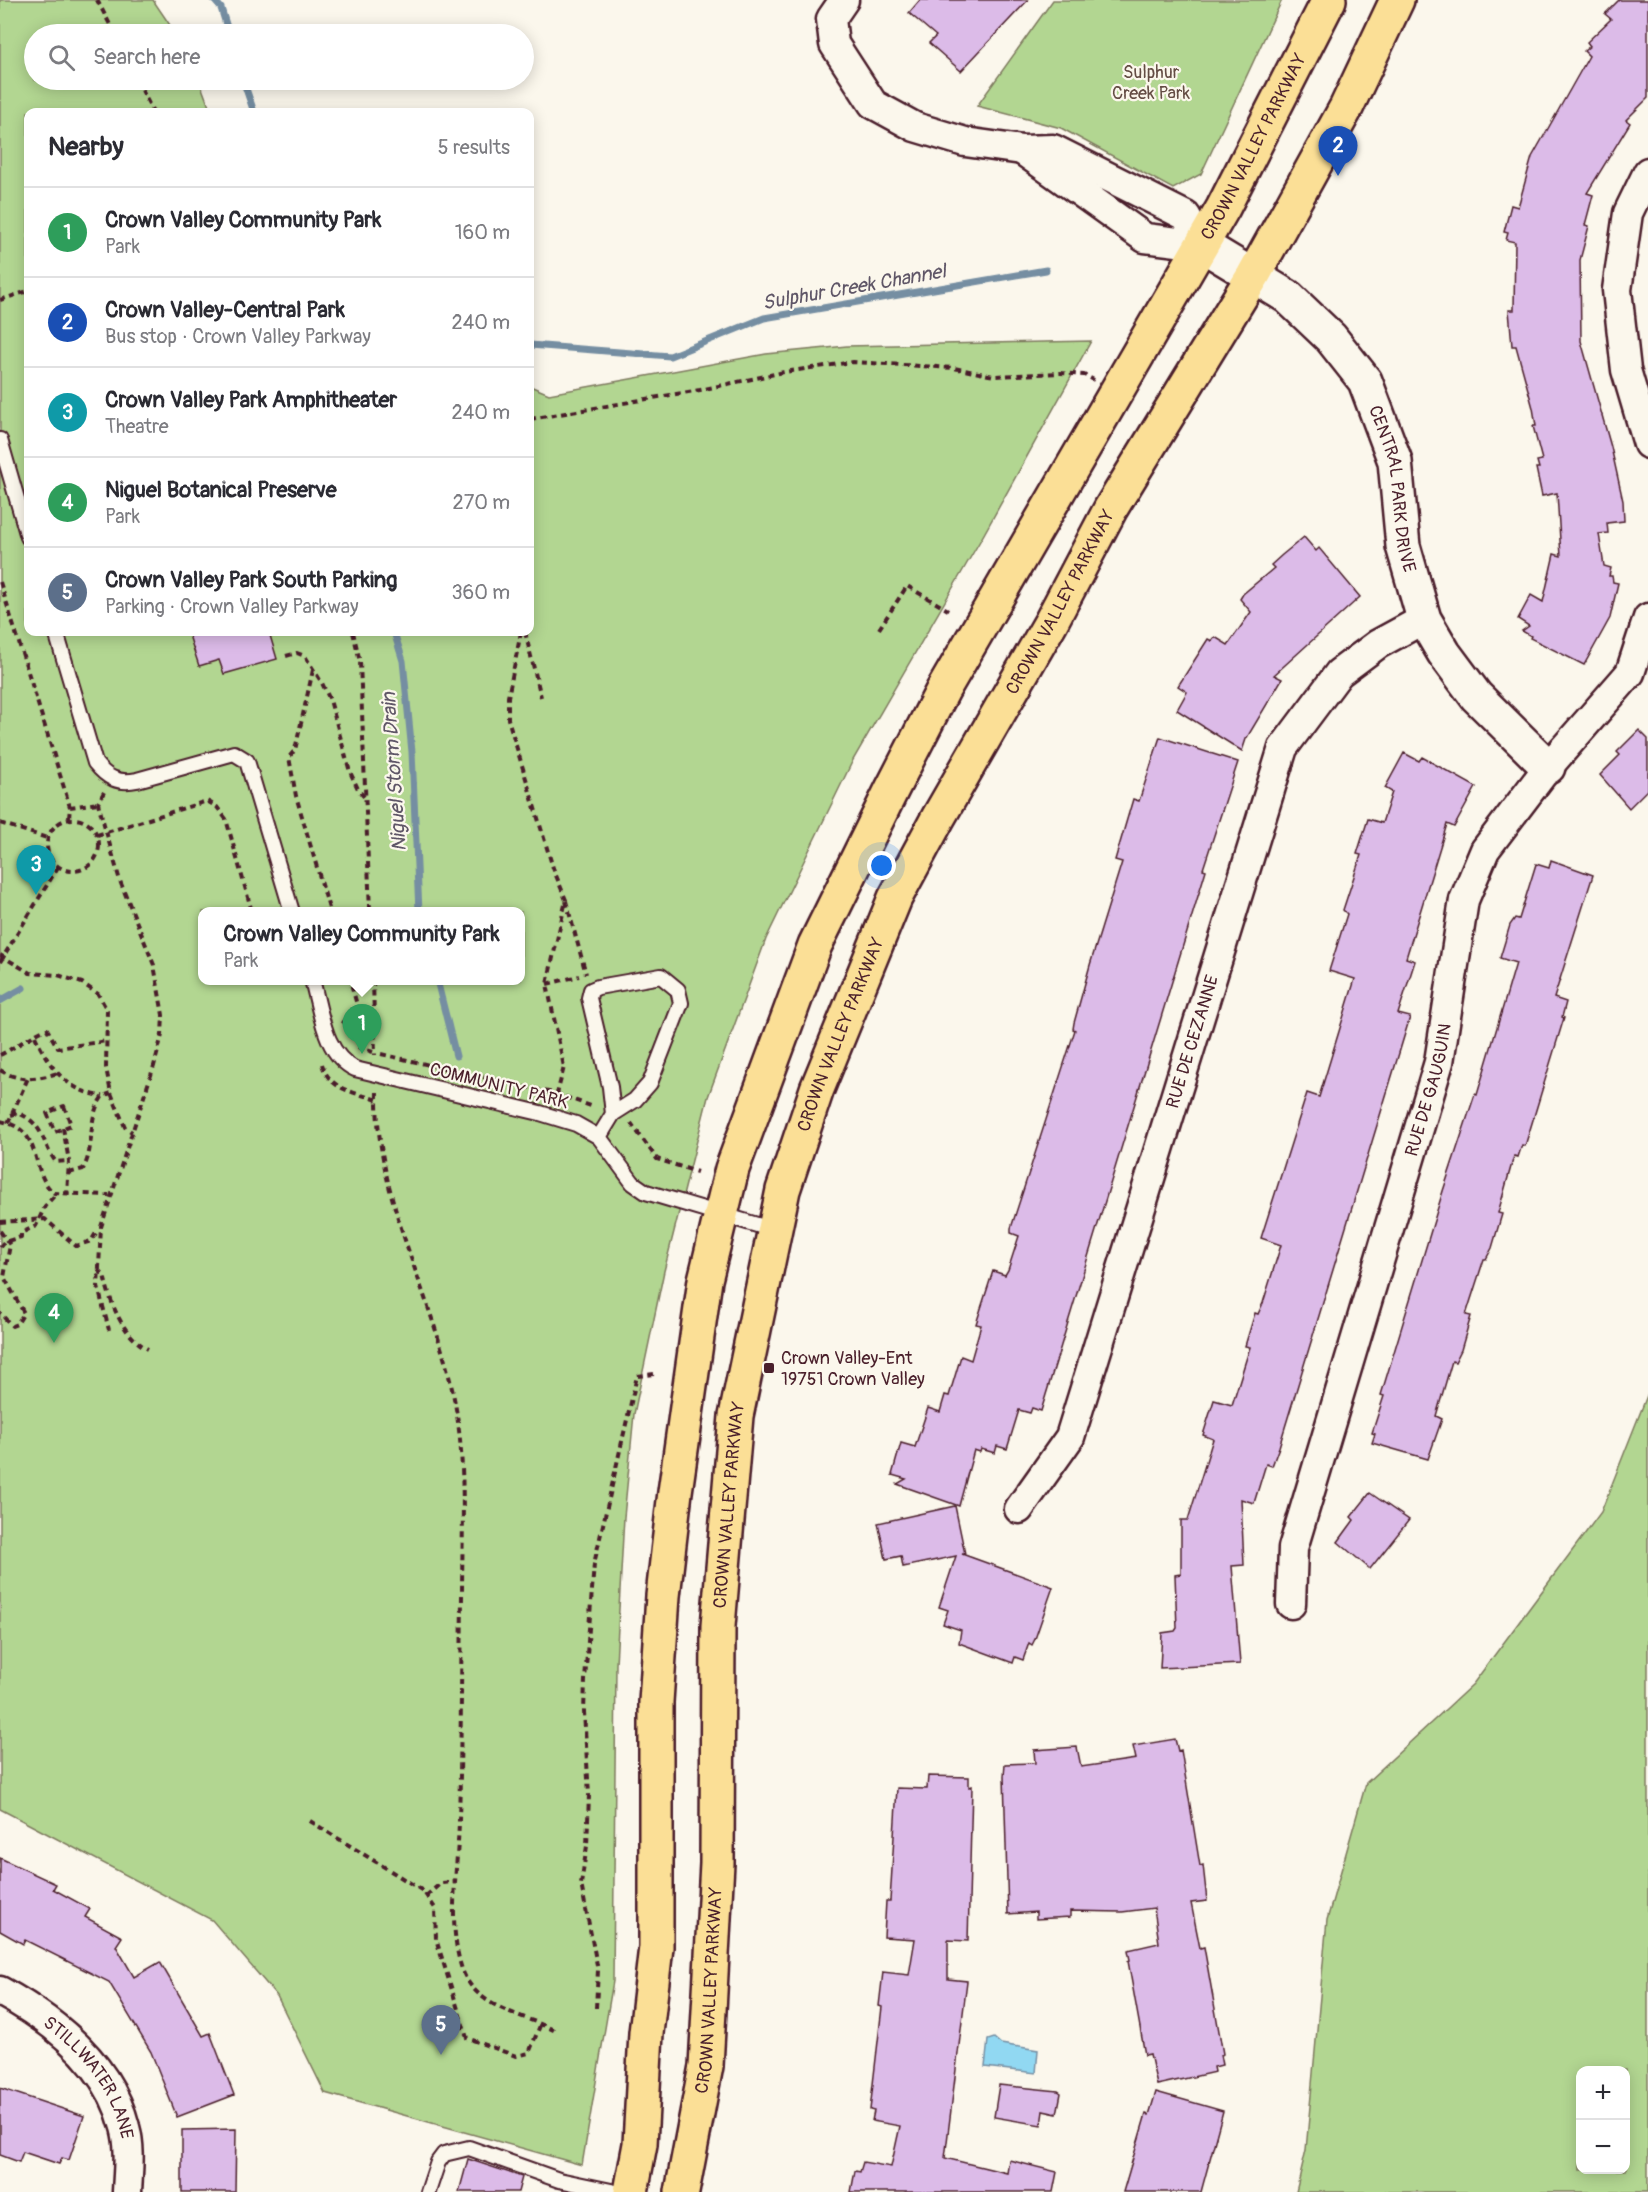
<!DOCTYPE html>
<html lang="en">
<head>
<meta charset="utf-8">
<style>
  body { margin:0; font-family:Pangolin,sans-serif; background:#f7f7f7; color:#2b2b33 }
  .controls { position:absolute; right:18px; bottom:18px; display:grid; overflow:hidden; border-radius:12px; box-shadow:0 3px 15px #0003 }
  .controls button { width:54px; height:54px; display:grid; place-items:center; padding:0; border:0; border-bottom:2px solid #e1e1e2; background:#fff; color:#2b2b33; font:30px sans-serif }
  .you { position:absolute; left:882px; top:866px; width:21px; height:21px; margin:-15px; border:4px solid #fff; border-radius:50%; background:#1a73e8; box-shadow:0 0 0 9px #1a73e833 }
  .badge { display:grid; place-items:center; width:39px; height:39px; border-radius:50%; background:#4a1f2b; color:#fff; font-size:20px; font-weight:700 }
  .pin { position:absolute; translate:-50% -50px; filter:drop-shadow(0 2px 3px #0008) }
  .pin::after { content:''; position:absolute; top:32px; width:21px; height:18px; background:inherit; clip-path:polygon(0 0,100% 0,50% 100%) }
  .popup { position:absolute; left:198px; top:907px; width:327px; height:78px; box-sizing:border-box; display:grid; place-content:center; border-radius:12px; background:#fff; filter:drop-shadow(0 2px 4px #0005); font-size:20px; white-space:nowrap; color:#7c7c81 }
  .popup b { font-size:22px; color:#2b2b33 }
  .popup::after { content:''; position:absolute; left:50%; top:100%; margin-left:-12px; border:12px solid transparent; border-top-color:#fff }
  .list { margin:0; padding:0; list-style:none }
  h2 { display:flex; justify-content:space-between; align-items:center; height:78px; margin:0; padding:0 24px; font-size:26px }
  h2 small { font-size:20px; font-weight:400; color:#7c7c81 }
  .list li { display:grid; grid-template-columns:39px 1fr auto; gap:18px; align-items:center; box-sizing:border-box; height:90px; padding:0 24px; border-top:2px solid #e1e1e2 }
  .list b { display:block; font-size:22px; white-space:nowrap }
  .list p { margin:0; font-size:20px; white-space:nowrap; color:#7c7c81 }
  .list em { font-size:20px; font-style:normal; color:#7c7c81 }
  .icon { flex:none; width:33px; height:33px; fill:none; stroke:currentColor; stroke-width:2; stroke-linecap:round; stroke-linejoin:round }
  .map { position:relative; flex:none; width:1648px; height:2192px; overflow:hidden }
  .search { position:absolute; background:#fff; box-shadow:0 3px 15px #0003; left:24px; top:24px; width:510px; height:66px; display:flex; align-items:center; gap:15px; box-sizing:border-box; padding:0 21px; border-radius:33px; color:#7c7c81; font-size:22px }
  .panel { position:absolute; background:#fff; box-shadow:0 3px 15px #0003; left:24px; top:108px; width:510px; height:528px; border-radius:12px }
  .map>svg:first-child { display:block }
  .green { fill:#b2d691; stroke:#7e7a5e; stroke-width:1.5; fill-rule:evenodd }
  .water { fill:#91d8f2; stroke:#758ea2; stroke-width:1.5 }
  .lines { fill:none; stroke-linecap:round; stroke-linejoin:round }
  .stream { stroke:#758ea2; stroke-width:7 }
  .building { fill:#dcbbe8; stroke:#4a1f2b; stroke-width:1.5 }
  .service-casing { stroke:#4a1f2b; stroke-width:18 }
  .minor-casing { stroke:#4a1f2b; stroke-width:33 }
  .tertiary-casing { stroke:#4a1f2b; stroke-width:38 }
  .primary-casing { stroke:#4a1f2b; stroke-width:38 }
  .path { stroke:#4a1f2b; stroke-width:4; stroke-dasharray:6 4.5; stroke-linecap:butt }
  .service { stroke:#fbf7ec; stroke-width:14 }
  .minor { stroke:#fbf7ec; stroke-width:28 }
  .tertiary { stroke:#fbf7ec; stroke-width:33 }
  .primary { stroke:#fbdf96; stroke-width:33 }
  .poi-dot { fill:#4a1f2b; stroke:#fbf7ec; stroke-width:2 }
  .labels { text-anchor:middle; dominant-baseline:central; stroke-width:4.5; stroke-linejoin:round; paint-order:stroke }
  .park-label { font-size:18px; fill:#644d44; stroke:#fbf7ec }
  .street-label { font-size:18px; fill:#4a1f2b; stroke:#fbf7ec }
  .poi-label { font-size:18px; fill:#4a1f2b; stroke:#fbf7ec; text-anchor:start }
  .water-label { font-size:20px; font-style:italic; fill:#5f5667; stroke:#fbf7ec }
</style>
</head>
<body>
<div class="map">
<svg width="1648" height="2192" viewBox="0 0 1648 2192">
  <rect width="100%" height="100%" fill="#fbf7ec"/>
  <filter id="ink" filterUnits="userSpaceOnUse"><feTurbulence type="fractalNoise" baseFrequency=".0167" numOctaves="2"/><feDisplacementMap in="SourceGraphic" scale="12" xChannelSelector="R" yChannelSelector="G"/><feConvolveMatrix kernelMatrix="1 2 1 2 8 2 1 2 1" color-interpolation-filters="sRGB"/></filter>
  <g filter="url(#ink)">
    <g class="green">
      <path d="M 0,0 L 153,0 L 176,34 L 34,34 L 34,80 L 199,80 L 211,112 L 28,112 L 28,632 L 530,632 L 530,386 L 549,394 L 766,354 L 847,346 L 1091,341 L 984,534 L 853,760 L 766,939 L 708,1097 L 664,1271 L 634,1414 L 624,1517 L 616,1664 L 613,1981 L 582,2165 L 325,2093 L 277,1996 L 212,1920 L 0,1809 ZM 203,912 L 521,912 L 521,980 L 203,980 Z"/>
      <path d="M 1053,0 L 1282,0 L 1201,174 L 1173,189 L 1061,128 L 977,106 Z"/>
      <path d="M 1648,1393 L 1648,2192 L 1296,2192 L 1306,2150 L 1327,1920 L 1366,1783 L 1473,1684 L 1601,1512 ZM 1626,2070 L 1626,2170 L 1580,2170 L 1580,2070 Z"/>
    </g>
    <path class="water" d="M 994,2038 L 1001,2044 L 1038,2050 L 1036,2073 L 985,2067 L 988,2040 Z"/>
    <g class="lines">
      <g class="stream">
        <path d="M 214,0 L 221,8 L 229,34"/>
        <path d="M 243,80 L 254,112"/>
        <path d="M 530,345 L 670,356 L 764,318 L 1046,270"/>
        <path d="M 394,632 L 403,661 L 412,752 L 419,912"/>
        <path d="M 437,980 L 456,1056"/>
        <path d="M 0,1001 L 23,988"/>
      </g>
    </g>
    <g class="building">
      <path d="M 920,0 L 1028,0 L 961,71 L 929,43 L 936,36 L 909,13 Z"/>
      <path d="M 1619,0 L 1648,0 L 1648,98 L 1626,120 L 1630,123 L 1587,193 L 1593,195 L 1585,225 L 1589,226 L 1580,260 L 1581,341 L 1611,447 L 1623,501 L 1624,521 L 1607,523 L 1608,533 L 1599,534 L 1604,566 L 1611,568 L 1609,576 L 1612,576 L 1613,582 L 1618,583 L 1610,618 L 1584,665 L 1530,638 L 1531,636 L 1522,631 L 1529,626 L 1518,619 L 1531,595 L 1543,602 L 1554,554 L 1561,556 L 1557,493 L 1542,496 L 1536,468 L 1539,468 L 1537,461 L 1542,460 L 1533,426 L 1536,426 L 1533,408 L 1516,346 L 1512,346 L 1509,310 L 1514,310 L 1515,242 L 1506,240 L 1508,233 L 1504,232 L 1511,205 L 1518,207 L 1532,157 L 1589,56 L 1584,51 L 1590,46 L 1587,42 L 1611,19 L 1605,14 Z"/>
      <path d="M 1304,537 L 1316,551 L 1319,548 L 1360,597 L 1274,675 L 1282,679 L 1246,739 L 1242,751 L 1177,710 L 1187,692 L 1178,686 L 1208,639 L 1212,641 L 1215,637 L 1228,645 L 1251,612 L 1240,599 L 1243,594 L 1274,568 L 1271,565 L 1282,555 Z"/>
      <path d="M 188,632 L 269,632 L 277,659 L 224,674 L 219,660 L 199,666 Z"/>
      <path d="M 1639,730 L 1648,739 L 1648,789 L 1629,808 L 1600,775 L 1620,755 L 1617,752 Z"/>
      <path d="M 1160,737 L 1238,762 L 1203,869 L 1206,870 L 1041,1411 L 1032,1408 L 1030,1413 L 1019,1410 L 1007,1449 L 997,1446 L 995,1453 L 981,1449 L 980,1452 L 974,1450 L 959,1506 L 897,1484 L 906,1479 L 892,1475 L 901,1443 L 915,1447 L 928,1408 L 940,1412 L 945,1395 L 949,1396 L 961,1356 L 971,1360 L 981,1325 L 976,1324 L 993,1271 L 1005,1275 L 1008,1270 L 1019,1236 L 1011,1233 L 1011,1228 L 1075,1030 L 1073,1029 L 1074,1023 L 1090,965 L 1122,862 L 1115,860 L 1133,799 L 1139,801 Z"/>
      <path d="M 1404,753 L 1419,761 L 1422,757 L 1476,787 L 1454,827 L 1447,824 L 1406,958 L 1415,961 L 1398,1014 L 1410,1017 L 1279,1447 L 1272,1466 L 1266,1464 L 1254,1503 L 1241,1499 L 1244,1565 L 1232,1566 L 1240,1664 L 1160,1668 L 1162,1633 L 1175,1631 L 1177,1628 L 1175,1575 L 1181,1574 L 1181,1520 L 1188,1520 L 1213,1439 L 1203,1435 L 1214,1400 L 1232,1405 L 1250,1347 L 1245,1346 L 1255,1313 L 1258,1314 L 1263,1303 L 1281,1245 L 1261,1238 L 1307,1093 L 1319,1097 L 1355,979 L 1329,971 L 1347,914 L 1343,910 L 1361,855 L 1357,854 L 1368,819 L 1382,823 L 1392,792 L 1385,788 Z"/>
      <path d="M 1551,860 L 1593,875 L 1554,998 L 1566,1002 L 1562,1017 L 1564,1018 L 1525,1146 L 1522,1145 L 1518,1157 L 1514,1156 L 1498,1213 L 1502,1214 L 1492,1248 L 1486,1259 L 1484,1259 L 1466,1315 L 1471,1316 L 1461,1350 L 1455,1362 L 1452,1361 L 1436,1416 L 1442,1419 L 1428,1459 L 1372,1443 L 1375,1434 L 1372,1433 L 1384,1396 L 1381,1395 L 1443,1191 L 1475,1094 L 1477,1095 L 1516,963 L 1500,958 L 1510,925 L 1515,918 L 1519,919 L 1536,864 L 1549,868 Z"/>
      <path d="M 1370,1493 L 1409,1520 L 1370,1569 L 1338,1542 L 1354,1520 L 1351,1517 Z"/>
      <path d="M 955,1506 L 965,1554 L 962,1554 L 1053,1587 L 1035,1639 L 1032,1645 L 1029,1643 L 1023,1660 L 1015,1657 L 1013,1663 L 959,1643 L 961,1630 L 943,1624 L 948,1610 L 939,1607 L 956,1556 L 903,1567 L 901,1556 L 886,1559 L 878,1523 Z"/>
      <path d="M 1175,1739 L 1178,1751 L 1181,1750 L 1200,1866 L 1203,1865 L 1207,1901 L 1191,1903 L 1200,1948 L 1204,1947 L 1223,2054 L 1220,2055 L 1222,2065 L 1214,2067 L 1215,2072 L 1157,2085 L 1150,2054 L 1145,2055 L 1128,1961 L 1130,1960 L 1128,1950 L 1159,1943 L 1154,1908 L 1122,1912 L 1070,1911 L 1070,1917 L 1036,1919 L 1036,1912 L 1008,1914 L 1004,1776 L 1005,1764 L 1035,1763 L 1034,1750 L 1077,1747 L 1081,1767 L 1136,1759 L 1133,1746 Z"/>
      <path d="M 928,1776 L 969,1777 L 969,1787 L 972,1786 L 968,1941 L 948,1940 L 948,1979 L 967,1981 L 945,2158 L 1007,2173 L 1009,2160 L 1057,2172 L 1053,2192 L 851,2192 L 855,2171 L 860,2172 L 863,2162 L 891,2167 L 900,2126 L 872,2121 L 874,2111 L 870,2110 L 882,2007 L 879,2006 L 883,1972 L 909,1975 L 915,1939 L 884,1937 L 886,1901 L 890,1901 L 897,1788 L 927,1789 Z"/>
      <path d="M 0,1858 L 56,1884 L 53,1889 L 90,1909 L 85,1917 L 122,1937 L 116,1946 L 134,1977 L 160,1962 L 203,2036 L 210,2033 L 234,2095 L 177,2117 L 151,2052 L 109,1982 L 25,1940 L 23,1944 L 0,1931 Z"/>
      <path d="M 999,2085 L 1058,2091 L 1061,2093 L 1057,2114 L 1043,2111 L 1041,2125 L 994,2117 Z"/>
      <path d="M 0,2088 L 84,2116 L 69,2160 L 62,2158 L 59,2164 L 23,2152 L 19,2162 L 0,2155 Z"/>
      <path d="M 1156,2092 L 1223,2111 L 1201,2192 L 1123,2192 L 1146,2114 L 1149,2115 Z"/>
      <path d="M 236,2129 L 235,2192 L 182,2192 L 182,2130 Z"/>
      <path d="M 468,2159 L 522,2177 L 518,2192 L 459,2192 Z"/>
    </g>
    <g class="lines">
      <defs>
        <g id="service">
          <path d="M 0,440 L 28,537"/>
          <path d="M 56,632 L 95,763 C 107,778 118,784 137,780 L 234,753 L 247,761 L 292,912"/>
          <path d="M 312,980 C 321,1011 324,1054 355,1069 L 540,1113 L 576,1124 L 599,1137 L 633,1183 L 646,1192 L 774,1230"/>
          <path d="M 599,1137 L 613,1114 L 635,1100 L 650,1083 L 681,1003 L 678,990 L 661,976 L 598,987 L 591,990 L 589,998 L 610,1087 L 613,1114"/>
          <path d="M 428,2192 L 438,2162 L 444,2154 L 469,2148 L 559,2180 L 616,2192"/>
        </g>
        <g id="minor">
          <path d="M 844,0 L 831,19 L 834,44 L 873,104 L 915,127 L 965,142 L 1022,150 L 1053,149 L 1186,216 L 1202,245"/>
          <path d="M 1022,150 L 1145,238 L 1202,245"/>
          <path d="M 1648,172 L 1628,213 L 1617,290 L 1626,370 L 1648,444"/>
          <path id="s1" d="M 1019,1509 L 1070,1437 L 1283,748 L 1339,673 L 1378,644 L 1424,619"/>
          <path id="s2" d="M 1291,1604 L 1293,1548 L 1439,1062 L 1464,900 L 1485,850 L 1548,767 L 1630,673 L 1648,618"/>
          <path id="s3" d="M 0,1991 C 55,2021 109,2064 125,2127 C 131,2148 128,2171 127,2192"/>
        </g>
        <g id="tertiary">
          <path id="s4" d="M 1202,245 L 1288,297 L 1331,338 L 1365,381 L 1395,461 L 1403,546 L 1424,619 L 1444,653 L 1476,696 L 1548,767"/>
        </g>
        <g id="primary">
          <path id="s5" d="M 631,2192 L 640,2144 L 646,2033 L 656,1947 L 656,1702 L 663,1596 L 675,1492 L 705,1280 L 732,1169 L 815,945 L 892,789 L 943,690 L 1223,208 L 1329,0"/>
          <path id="s6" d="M 682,2192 L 706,2066 L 717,1863 L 718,1626 L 736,1416 L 783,1190 L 817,1089 L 895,898 L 938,818 L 1051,622 L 1111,508 L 1253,276 L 1346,108 L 1397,0"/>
        </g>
      </defs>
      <use href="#service" class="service-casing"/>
      <use href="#minor" class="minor-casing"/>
      <use href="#tertiary" class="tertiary-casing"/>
      <use href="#primary" class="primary-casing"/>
      <g class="path">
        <path d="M 97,0 L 115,34"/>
        <path d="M 137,80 L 153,112"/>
        <path d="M 0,300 L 28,291"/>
        <path d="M 530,419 L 700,390 L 784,372 L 853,362 L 954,368 L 994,376 L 1061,373 L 1084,375 L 1094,380"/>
        <path d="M 0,582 L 70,807"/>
        <path d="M 879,629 L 907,586 L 948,610"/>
        <path d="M 353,632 L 360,662 L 370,912"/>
        <path d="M 521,632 L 508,697 L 508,719 L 553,868 L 566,900 L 547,984 L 564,1067 L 557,1094"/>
        <path d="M 525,632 L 541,697"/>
        <path d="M 286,656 L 297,653 L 305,656 L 322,683 L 330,700 L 350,772 L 359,791 L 366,799"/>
        <path d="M 313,670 L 295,750 L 289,757 L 296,796 L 330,912"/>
        <path d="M 104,792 L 98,803 L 120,881 L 154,965 L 163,1015 L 162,1035 L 154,1066 L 101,1227 L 98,1287 L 109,1330"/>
        <path d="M 69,818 L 70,807 L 98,803"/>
        <circle cx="73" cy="845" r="26"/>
        <path d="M 0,823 L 47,838"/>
        <path d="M 97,835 L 207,801 L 217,807 L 226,819 L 252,912"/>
        <path d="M 566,901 L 586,974"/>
        <path d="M 0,955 L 30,973 L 58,975 L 82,983 L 98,994 L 107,1010 L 106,1068 L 111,1093 L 125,1127 L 132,1132"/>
        <path d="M 0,962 L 58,867"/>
        <path d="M 373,980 L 375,1055"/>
        <path d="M 547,984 L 579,976"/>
        <path d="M 342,1023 L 346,1018 L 359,1012 L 350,980"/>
        <path d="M 35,1036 C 49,1067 67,1092 103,1096"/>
        <path d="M 358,1047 L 373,1052"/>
        <path d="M 381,1054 L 557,1094 L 594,1107"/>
        <path d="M 0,1055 C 9,1051 42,1029 47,1029 L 58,1048 L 107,1041"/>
        <path d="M 322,1064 C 330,1091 353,1091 377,1100"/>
        <path d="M 0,1070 C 19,1082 38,1079 58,1073"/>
        <path d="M 377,1092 C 375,1204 440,1306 457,1415 C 466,1475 462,1537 462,1597 C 461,1671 461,1746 459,1820 C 458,1868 447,1919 461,1966 C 474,2010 524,2013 557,2032"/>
        <path d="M 64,1106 L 71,1125 L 55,1132 L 47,1113 Z"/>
        <path d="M 11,1115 L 18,1113 C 45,1124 41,1143 56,1162 L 69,1161"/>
        <path d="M 0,1121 C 45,1129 28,1171 54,1193 L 109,1195"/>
        <path d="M 8,1123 L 28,1078"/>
        <path d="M 631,1123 L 657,1159 L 697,1172"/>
        <path d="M 63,1128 L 69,1161 L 67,1195"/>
        <path d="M 69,1173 L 83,1169 C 96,1146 86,1118 103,1096 L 111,1093"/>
        <path d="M 0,1222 L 45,1219 L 76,1246 L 91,1241 L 98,1230"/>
        <path d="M 0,1231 L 10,1245 L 4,1277 L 24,1313 L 17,1324 L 12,1326 L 0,1313"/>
        <path d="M 0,1247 L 4,1242 L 21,1237 L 21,1233 L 36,1226 L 45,1206 L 56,1194"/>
        <path d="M 98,1270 L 104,1275 C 110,1302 122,1336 148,1349"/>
        <path d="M 310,1821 L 423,1891 L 435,1908 L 436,1939 L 467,2038 L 516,2056 L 529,2053 L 541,2023"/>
        <path d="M 426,1896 L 441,1883 L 455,1882"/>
        <path d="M 596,2008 L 598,1970 L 581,1884 L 587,1846 L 589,1795 L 584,1712 L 585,1680 L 594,1564 L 637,1376 L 654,1374"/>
      </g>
      <use href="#service" class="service"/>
      <use href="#minor" class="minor"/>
      <use href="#tertiary" class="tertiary"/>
      <use href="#primary" class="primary"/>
    </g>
  </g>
  <rect class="poi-dot" x="763" y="1362" width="12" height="12" rx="3"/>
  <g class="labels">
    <g class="park-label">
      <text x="1151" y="72">Sulphur<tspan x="1151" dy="21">Creek Park</tspan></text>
    </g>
    <g class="street-label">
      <text stroke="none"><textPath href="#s5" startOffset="2181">CROWN VALLEY PARKWAY</textPath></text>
      <text stroke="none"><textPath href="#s4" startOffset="327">CENTRAL PARK DRIVE</textPath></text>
      <text stroke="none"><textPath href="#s6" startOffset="1662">CROWN VALLEY PARKWAY</textPath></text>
      <text stroke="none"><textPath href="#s6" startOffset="1176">CROWN VALLEY PARKWAY</textPath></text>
      <text stroke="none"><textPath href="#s1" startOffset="502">RUE DE CEZANNE</textPath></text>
      <text transform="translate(499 1086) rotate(14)">COMMUNITY PARK</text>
      <text stroke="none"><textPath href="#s2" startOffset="534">RUE DE GAUGUIN</textPath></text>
      <text stroke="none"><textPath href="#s6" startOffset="690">CROWN VALLEY PARKWAY</textPath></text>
      <text stroke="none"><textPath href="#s6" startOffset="204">CROWN VALLEY PARKWAY</textPath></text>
      <text stroke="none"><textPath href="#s3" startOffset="128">STILLWATER LANE</textPath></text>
    </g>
    <g class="poi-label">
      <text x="781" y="1358">Crown Valley-Ent<tspan x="781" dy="21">19751 Crown Valley</tspan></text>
    </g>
    <g class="water-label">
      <text transform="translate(854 287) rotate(-10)">Sulphur Creek Channel</text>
      <text transform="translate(394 772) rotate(-94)">Niguel Storm Drain</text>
    </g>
  </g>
</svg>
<div class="controls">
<button>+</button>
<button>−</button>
</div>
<div class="you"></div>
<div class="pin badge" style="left:362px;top:1054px;background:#2e9e5b">1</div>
<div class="popup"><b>Crown Valley Community Park</b>Park</div>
<div class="pin badge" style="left:1338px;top:176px;background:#1a4fb4">2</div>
<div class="pin badge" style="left:36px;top:895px;background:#0f9aa8">3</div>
<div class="pin badge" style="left:54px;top:1343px;background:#2e9e5b">4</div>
<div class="pin badge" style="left:441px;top:2055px;background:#5c6f8a">5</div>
<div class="search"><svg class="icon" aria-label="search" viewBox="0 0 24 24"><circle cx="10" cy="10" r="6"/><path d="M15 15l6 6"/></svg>Search here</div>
<section class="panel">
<h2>Nearby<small>5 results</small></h2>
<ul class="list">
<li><span class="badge" style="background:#2e9e5b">1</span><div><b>Crown Valley Community Park</b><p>Park</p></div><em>160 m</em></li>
<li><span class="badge" style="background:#1a4fb4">2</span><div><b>Crown Valley-Central Park</b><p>Bus stop · Crown Valley Parkway</p></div><em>240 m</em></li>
<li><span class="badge" style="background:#0f9aa8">3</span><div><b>Crown Valley Park Amphitheater</b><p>Theatre</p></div><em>240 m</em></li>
<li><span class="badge" style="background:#2e9e5b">4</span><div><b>Niguel Botanical Preserve</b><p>Park</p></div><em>270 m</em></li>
<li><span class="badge" style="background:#5c6f8a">5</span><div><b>Crown Valley Park South Parking</b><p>Parking · Crown Valley Parkway</p></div><em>360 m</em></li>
</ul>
</section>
</div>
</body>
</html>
